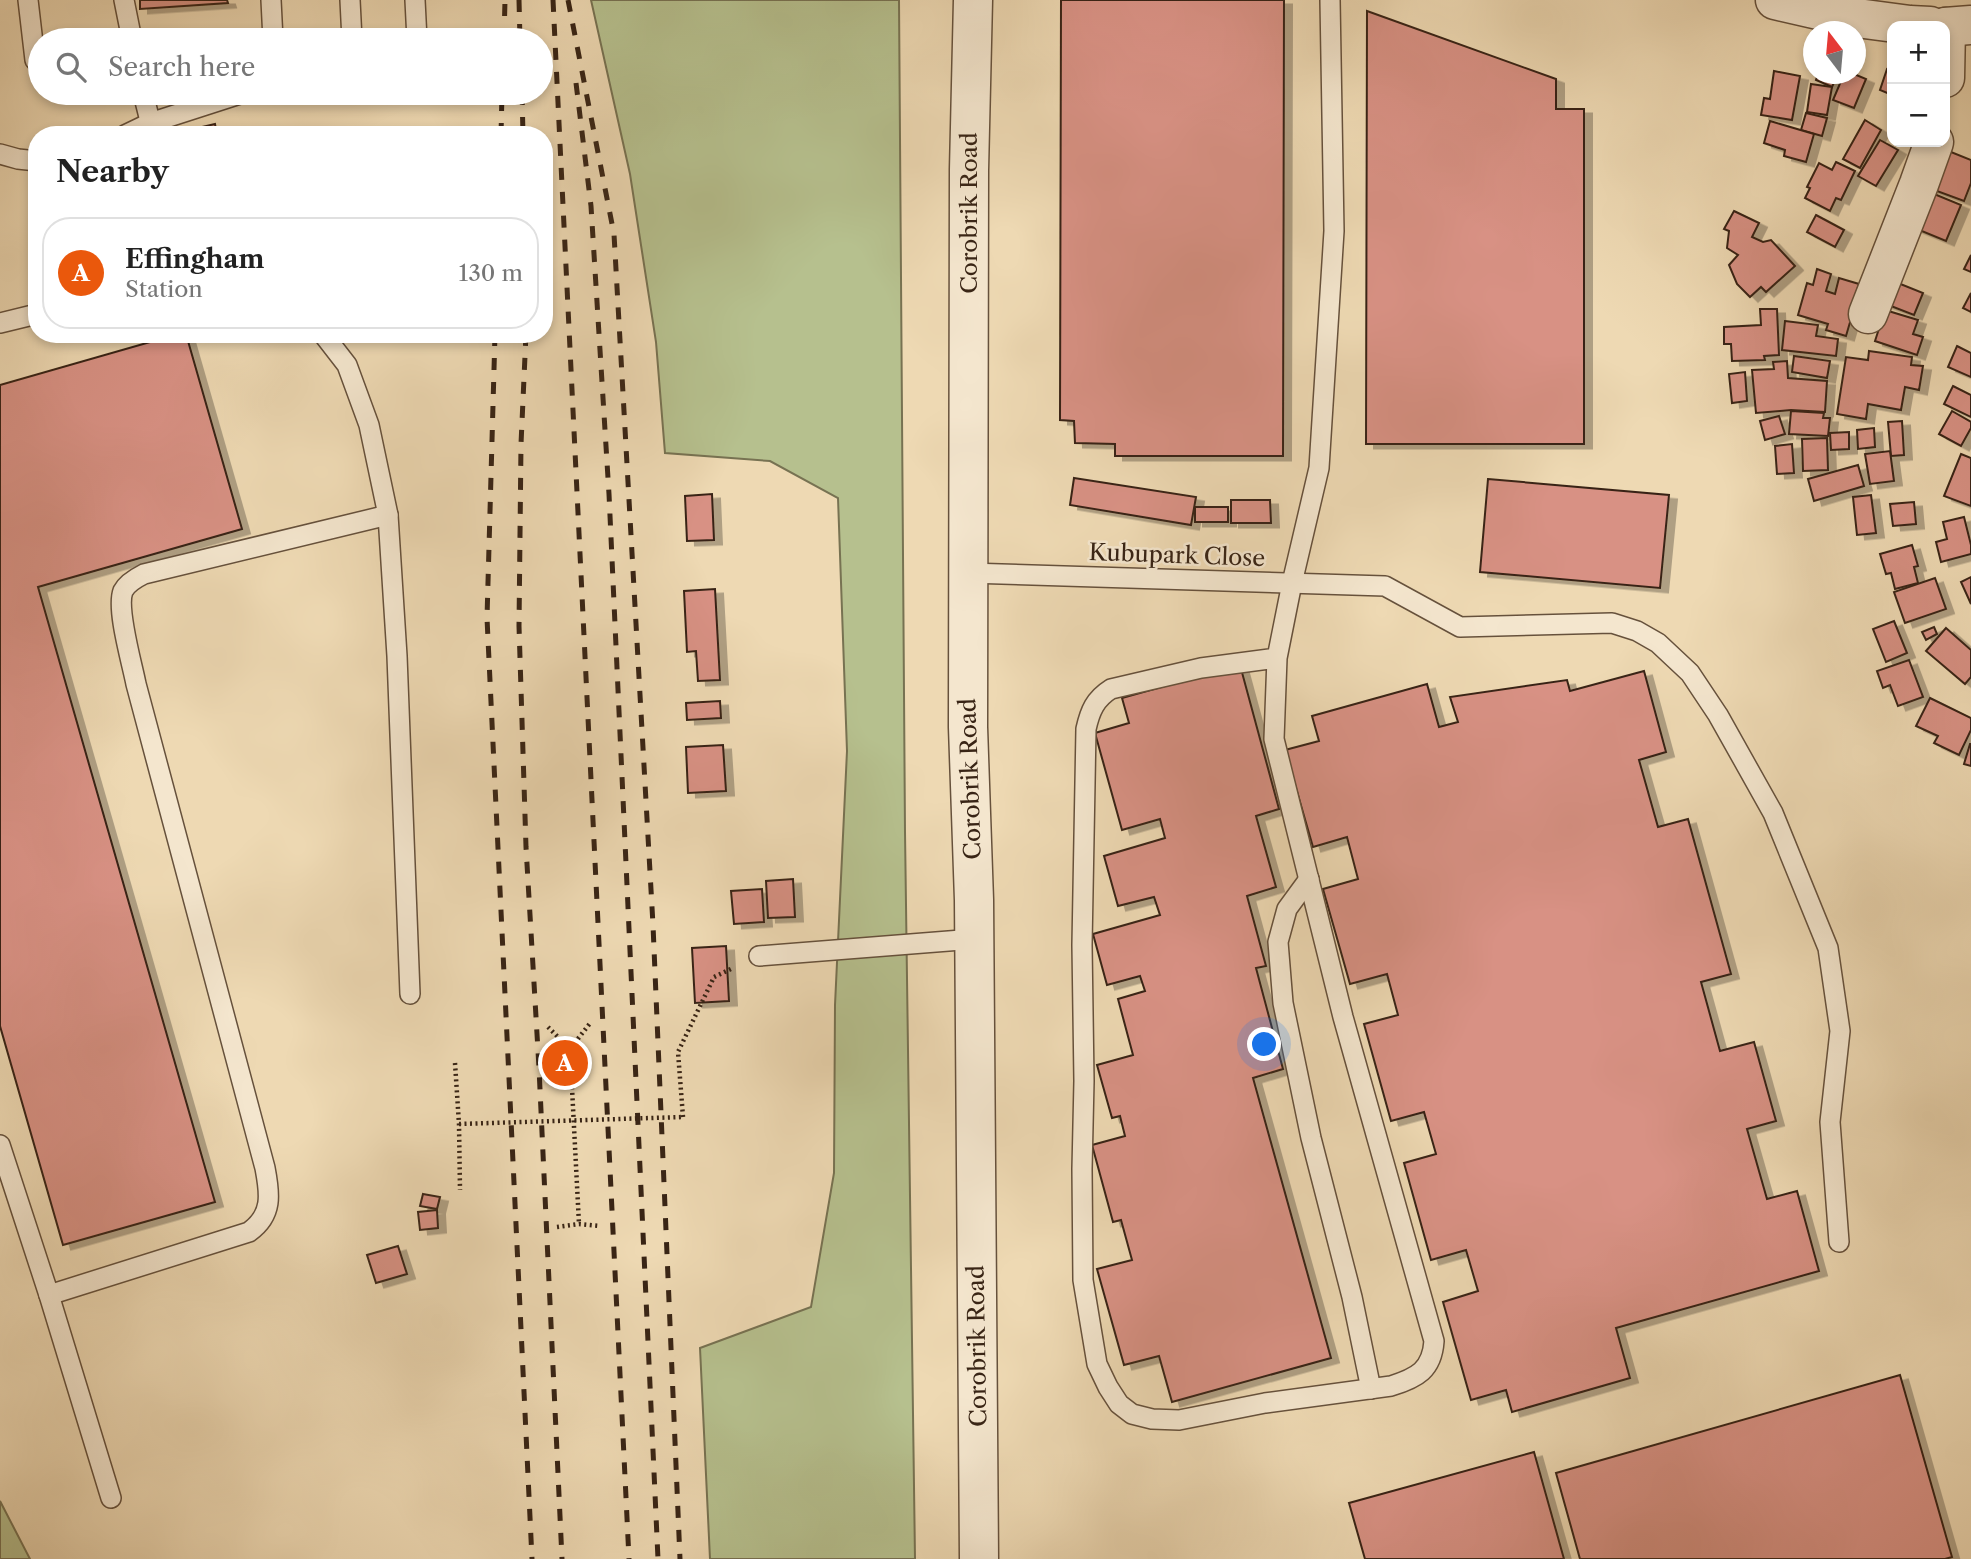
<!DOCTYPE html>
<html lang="en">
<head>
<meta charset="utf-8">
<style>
  body { margin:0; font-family:"Libre Caslon Text",serif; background:#f2f2f2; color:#222 }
  .controls { position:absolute; right:21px; top:21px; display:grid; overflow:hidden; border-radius:14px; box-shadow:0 4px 10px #0003 }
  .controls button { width:63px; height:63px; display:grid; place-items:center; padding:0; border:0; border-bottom:2px solid #e0e0e0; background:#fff; color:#222; font:35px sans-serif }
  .compass { position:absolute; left:1803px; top:21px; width:63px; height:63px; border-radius:50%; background:#fff; box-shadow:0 4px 10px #0003; rotate:344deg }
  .you { position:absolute; left:1265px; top:1045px; width:24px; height:24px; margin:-18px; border:5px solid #fff; border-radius:50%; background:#1a73e8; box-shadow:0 0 0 10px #1a73e833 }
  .badge { display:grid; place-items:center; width:46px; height:46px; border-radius:50%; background:#ea580c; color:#fff; font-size:23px; font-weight:700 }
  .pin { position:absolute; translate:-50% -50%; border:4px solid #fff; box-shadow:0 2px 7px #0006 }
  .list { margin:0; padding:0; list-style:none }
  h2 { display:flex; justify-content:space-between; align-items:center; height:91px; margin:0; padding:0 28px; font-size:30px }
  h2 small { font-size:23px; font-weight:400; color:#767676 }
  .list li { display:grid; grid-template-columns:46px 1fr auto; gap:21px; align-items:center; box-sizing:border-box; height:112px; margin:0 14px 14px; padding:0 14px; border:2px solid #e0e0e0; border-radius:28px }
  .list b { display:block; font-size:26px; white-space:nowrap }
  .list p { margin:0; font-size:23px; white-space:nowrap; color:#767676 }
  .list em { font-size:23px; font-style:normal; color:#767676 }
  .icon { flex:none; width:38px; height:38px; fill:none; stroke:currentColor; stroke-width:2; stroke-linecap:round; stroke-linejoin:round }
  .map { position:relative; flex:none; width:1971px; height:1559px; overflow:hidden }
  .search { position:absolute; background:#fff; box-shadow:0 4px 10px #0003; left:28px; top:28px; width:525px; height:77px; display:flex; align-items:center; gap:18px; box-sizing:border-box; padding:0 24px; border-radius:38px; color:#767676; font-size:26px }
  .panel { position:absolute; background:#fff; box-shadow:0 4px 10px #0003; left:28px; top:126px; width:525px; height:217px; border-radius:28px }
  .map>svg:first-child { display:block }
  .green { fill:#b6c08e; stroke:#777252; stroke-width:2 }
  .building { fill:#d89184; stroke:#382415; stroke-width:2; filter:url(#shadow) }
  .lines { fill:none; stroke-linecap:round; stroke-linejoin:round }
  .service-casing { stroke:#66513c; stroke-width:22 }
  .minor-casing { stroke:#66513c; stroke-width:41 }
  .tertiary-casing { stroke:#66513c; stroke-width:41 }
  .path { stroke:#382415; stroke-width:4.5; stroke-dasharray:2 3.5; stroke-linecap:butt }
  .service { stroke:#f4e6ce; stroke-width:19 }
  .minor { stroke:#f4e6ce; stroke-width:38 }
  .tertiary { stroke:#f4e6ce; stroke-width:38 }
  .rail { stroke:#382415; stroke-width:5; stroke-dasharray:12 12; stroke-linecap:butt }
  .path-bridge { stroke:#382415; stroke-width:4.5; stroke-dasharray:2 3.5; stroke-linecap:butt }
  .labels { text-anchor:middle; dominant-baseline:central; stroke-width:5; stroke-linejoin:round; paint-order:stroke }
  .street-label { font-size:23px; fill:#382415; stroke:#f4e6ce }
</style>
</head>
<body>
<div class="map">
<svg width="1971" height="1559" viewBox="0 0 1971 1559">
  <defs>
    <filter id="shadow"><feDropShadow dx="8" dy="4.5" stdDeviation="0" flood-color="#0004"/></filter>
  </defs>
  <rect width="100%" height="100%" fill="#eed9b3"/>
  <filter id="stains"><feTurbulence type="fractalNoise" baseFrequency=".00286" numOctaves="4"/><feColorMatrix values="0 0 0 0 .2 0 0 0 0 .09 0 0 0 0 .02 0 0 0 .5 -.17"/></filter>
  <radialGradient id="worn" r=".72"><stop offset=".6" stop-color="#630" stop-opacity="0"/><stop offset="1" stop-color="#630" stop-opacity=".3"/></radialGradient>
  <g class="green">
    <path d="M 591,0 L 899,0 L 905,832 L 915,1559 L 710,1559 L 700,1348 L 811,1307 L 834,1173 L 835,1005 L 847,751 L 838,498 L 770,461 L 665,453 L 656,342 L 630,174 Z"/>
    <path d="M 0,1501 L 30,1559 L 0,1559 Z"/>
  </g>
  <g class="building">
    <path d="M 140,0 L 227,0 L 228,3 L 140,9 Z"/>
    <path d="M 1061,0 L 1284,0 L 1283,456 L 1115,456 L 1115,444 L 1075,443 L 1074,421 L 1060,420 Z"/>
    <path d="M 1367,11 L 1556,79 L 1556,109 L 1584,109 L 1584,444 L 1366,444 Z"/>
    <path d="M 1887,69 L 1892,71 L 1892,95 L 1880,90 Z"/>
    <path d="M 1774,71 L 1800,76 L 1792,120 L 1761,115 L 1764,98 L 1770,99 Z"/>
    <path d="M 1818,74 L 1838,74 L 1832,87 L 1816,80 Z"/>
    <path d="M 1844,74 L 1854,74 L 1866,79 L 1854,108 L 1833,100 Z"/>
    <path d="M 1811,84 L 1832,87 L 1827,115 L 1807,112 Z"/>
    <path d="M 1806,113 L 1827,118 L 1822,136 L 1801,130 Z"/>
    <path d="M 1865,120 L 1881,130 L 1860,168 L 1843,159 Z"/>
    <path d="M 1770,121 L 1814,134 L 1806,162 L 1784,156 L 1785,150 L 1764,143 Z"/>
    <path d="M 215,124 L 217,135 L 204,135 L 202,127 Z"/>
    <path d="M 1880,140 L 1898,150 L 1876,186 L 1858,176 Z"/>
    <path d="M 1941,148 L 1971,160 L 1971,183 L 1964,201 L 1926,187 Z"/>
    <path d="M 1836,162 L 1855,171 L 1841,200 L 1836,198 L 1830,211 L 1805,198 L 1810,188 L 1807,187 L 1819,163 L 1832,170 Z"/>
    <path d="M 1922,189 L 1961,205 L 1946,241 L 1907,225 Z"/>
    <path d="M 1734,211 L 1759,223 L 1752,237 L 1763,242 L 1771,240 L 1795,266 L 1766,292 L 1761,287 L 1750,297 L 1737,284 L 1729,265 L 1738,255 L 1727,248 L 1729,231 L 1724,229 Z"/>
    <path d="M 1816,215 L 1844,230 L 1835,247 L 1807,232 Z"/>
    <path d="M 1971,255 L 1971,272 L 1964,269 Z"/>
    <path d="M 1817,269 L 1831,274 L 1826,291 L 1835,294 L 1839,278 L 1859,284 L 1850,311 L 1853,312 L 1846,336 L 1826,330 L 1828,324 L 1798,315 L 1807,283 L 1813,285 Z"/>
    <path d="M 1888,279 L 1923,293 L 1914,315 L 1878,301 Z"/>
    <path d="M 1971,293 L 1971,312 L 1963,308 Z"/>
    <path d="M 1760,309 L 1777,309 L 1779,355 L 1764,356 L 1765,360 L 1732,361 L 1731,344 L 1724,344 L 1724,327 L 1761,325 Z"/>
    <path d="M 1885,310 L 1918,320 L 1913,334 L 1923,337 L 1917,355 L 1875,341 Z"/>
    <path d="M 1785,321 L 1818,325 L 1816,336 L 1838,339 L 1836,356 L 1782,350 Z"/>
    <path d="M 178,334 L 186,334 L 242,529 L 38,587 L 215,1202 L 63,1245 L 0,1026 L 0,385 Z"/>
    <path d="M 1957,346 L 1971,353 L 1971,377 L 1948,367 Z"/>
    <path d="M 1869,351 L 1912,357 L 1911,365 L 1923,366 L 1919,390 L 1905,387 L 1901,410 L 1868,404 L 1866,419 L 1837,414 L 1846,357 L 1868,360 Z"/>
    <path d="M 1794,356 L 1830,361 L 1827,378 L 1792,372 Z"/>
    <path d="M 1787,361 L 1788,378 L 1827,381 L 1825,412 L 1791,410 L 1756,413 L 1752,370 L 1774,369 L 1773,362 Z"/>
    <path d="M 1745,372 L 1747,401 L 1732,403 L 1729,374 Z"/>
    <path d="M 1953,386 L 1971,395 L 1971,417 L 1944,404 Z"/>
    <path d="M 1791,411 L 1824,413 L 1823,418 L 1830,418 L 1828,436 L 1789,434 Z"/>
    <path d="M 1952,411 L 1971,422 L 1971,428 L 1961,446 L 1939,434 Z"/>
    <path d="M 1779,416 L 1785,434 L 1765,440 L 1760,421 Z"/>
    <path d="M 1902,421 L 1904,455 L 1891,456 L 1888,422 Z"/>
    <path d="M 1874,428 L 1875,447 L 1858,449 L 1857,430 Z"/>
    <path d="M 1849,432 L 1849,449 L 1831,450 L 1830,433 Z"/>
    <path d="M 1827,438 L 1828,470 L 1803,471 L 1802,439 Z"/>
    <path d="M 1792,444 L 1794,473 L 1777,474 L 1775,446 Z"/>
    <path d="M 1890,451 L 1894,481 L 1870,484 L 1865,454 Z"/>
    <path d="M 1961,454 L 1971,458 L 1971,506 L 1944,496 Z"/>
    <path d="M 1858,465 L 1864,486 L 1814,501 L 1808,479 Z"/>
    <path d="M 1074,478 L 1196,497 L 1191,525 L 1070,505 Z"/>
    <path d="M 1488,479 L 1669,495 L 1660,588 L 1480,572 Z"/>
    <path d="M 712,494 L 714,540 L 687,541 L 685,496 Z"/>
    <path d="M 1871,495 L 1876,533 L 1857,535 L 1853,497 Z"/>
    <path d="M 1231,500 L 1270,500 L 1271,523 L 1231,523 Z"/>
    <path d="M 1914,502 L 1916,524 L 1893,526 L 1890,504 Z"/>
    <rect x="1195" y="507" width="33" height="15"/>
    <path d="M 1964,517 L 1971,545 L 1971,554 L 1941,562 L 1936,542 L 1947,539 L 1943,522 Z"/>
    <path d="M 1912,545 L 1918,566 L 1914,567 L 1918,583 L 1895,589 L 1891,573 L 1886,574 L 1880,554 Z"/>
    <path d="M 1971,577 L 1971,604 L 1961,582 Z"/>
    <path d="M 1935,578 L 1946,609 L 1905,623 L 1894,592 Z"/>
    <path d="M 715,589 L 720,680 L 698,681 L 696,651 L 687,652 L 684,591 Z"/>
    <path d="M 1894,621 L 1907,653 L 1886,662 L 1873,629 Z"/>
    <path d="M 1934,627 L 1937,634 L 1926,640 L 1922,632 Z"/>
    <path d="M 1946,628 L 1971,650 L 1971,677 L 1965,684 L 1926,651 Z"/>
    <path d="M 1909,660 L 1923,697 L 1898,706 L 1890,685 L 1883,688 L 1877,671 Z"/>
    <path d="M 1240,665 L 1279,809 L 1256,816 L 1276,887 L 1247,896 L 1266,966 L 1256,968 L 1283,1069 L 1253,1078 L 1331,1358 L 1172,1402 L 1159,1356 L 1124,1365 L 1097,1269 L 1132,1260 L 1121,1220 L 1113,1222 L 1092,1145 L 1125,1136 L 1120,1116 L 1112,1118 L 1097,1065 L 1133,1055 L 1118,999 L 1145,991 L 1140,976 L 1107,985 L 1093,934 L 1160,915 L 1154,897 L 1118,906 L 1104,856 L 1165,838 L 1160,819 L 1122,830 L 1095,733 L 1129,723 L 1122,698 Z"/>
    <path d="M 1644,671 L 1666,752 L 1639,760 L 1658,827 L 1688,819 L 1731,974 L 1701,982 L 1720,1051 L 1754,1042 L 1776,1121 L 1747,1129 L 1767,1199 L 1797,1191 L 1819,1271 L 1616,1328 L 1630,1378 L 1512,1412 L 1506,1390 L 1471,1400 L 1443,1302 L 1478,1291 L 1466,1250 L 1431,1260 L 1404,1163 L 1436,1154 L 1424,1112 L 1391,1121 L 1364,1024 L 1398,1015 L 1387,974 L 1350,984 L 1323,889 L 1358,879 L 1347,837 L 1313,847 L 1285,750 L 1319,741 L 1312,716 L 1427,684 L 1439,727 L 1458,722 L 1450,697 L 1567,680 L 1570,691 Z"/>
    <path d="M 1930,698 L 1971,718 L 1971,730 L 1959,755 L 1934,743 L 1938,736 L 1916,726 Z"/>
    <path d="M 720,701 L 721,718 L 687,720 L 686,703 Z"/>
    <path d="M 1970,744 L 1971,744 L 1971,766 L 1964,764 Z"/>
    <path d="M 723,745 L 726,791 L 688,793 L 686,747 Z"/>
    <path d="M 793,879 L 795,917 L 768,918 L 766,881 Z"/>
    <path d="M 762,889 L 764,922 L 734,924 L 731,891 Z"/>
    <path d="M 726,946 L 729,1001 L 695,1003 L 692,948 Z"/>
    <path d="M 423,1194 L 440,1197 L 437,1209 L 420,1206 Z"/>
    <path d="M 437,1210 L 438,1228 L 420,1230 L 418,1212 Z"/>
    <path d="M 398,1246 L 407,1274 L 376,1283 L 367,1255 Z"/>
    <path d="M 1900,1375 L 1952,1557 L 1945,1559 L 1580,1559 L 1556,1473 Z"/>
    <path d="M 1534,1452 L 1564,1559 L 1365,1559 L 1349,1503 Z"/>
  </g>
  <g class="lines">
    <defs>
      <g id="service">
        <path d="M 28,0 L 35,60"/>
        <path d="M 124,0 L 132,40"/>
        <path d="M 271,0 L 273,40"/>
        <path d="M 350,0 L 352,40"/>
        <path d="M 415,0 L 417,40"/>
        <path d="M 143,93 L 153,133"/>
        <path d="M 125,135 L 150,123 L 243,93"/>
        <path d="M 0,154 L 18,159 L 37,161"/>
        <path d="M 0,323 L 37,314"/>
        <path d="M 323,334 L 347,365 L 369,425 L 388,515 L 397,656 L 410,994"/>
        <path d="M 968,573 L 1385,586 L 1460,627 L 1612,623 L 1637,631 L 1658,643 L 1690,673 L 1718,715 L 1773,813 L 1828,948 L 1840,1031 L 1830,1122 L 1839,1242"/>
        <path d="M 1277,658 L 1201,668 L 1111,689 C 1095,699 1090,711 1086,729 L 1082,945 L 1084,1081 L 1082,1169 L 1083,1280 L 1097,1364 L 1108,1387 L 1119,1404 L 1132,1414 L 1152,1419 L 1179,1420 L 1265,1403 L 1391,1386 C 1417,1378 1432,1370 1434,1341 L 1343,1017 L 1274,739 L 1277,658 L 1292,583 L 1319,468 L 1334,231 L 1330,0"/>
        <path d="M 1309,879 L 1287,909 L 1278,942 L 1283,1003 L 1311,1138 L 1352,1297 L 1371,1389"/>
        <path d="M 759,956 L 974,939"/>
        <path d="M 0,1145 L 49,1295 L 111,1498"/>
        <path d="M 49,1295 L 249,1232 C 273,1215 270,1194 265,1168 L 136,684 C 132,663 116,609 123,591 C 127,583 136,578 144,574 L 388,515"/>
      </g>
      <g id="minor">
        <path d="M 1945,78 L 1946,27"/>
        <path d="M 1868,314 L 1919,184 L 1934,142"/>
      </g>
      <g id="tertiary">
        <path d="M 973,0 L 969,170 L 968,727 L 974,900 L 979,1559"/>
        <path d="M 1775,0 L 1849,17 L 1910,25 L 1930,26"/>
        <path d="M 1945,27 L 1971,25"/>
      </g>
    </defs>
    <use href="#service" class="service-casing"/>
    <use href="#minor" class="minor-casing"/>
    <use href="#tertiary" class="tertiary-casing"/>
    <g class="path">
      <path d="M 548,1027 L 570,1049 L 591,1022"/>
      <path d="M 570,1049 L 579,1224"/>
      <path d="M 455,1063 L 459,1124 L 460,1190"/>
      <path d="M 683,1117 L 678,1052 L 714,977 L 733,968"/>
      <path d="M 557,1227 L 579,1224 L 600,1226"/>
    </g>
    <use href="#service" class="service"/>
    <use href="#minor" class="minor"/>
    <use href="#tertiary" class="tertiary"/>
    <g class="rail">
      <path d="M 519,0 L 520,40"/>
      <path d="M 553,0 L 629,1559"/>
      <path d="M 568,0 L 614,234 L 653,925 L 680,1559"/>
      <path d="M 504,40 L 505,0"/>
      <path d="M 576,83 L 591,206 L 609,494 L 658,1559"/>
      <path d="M 522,93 L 523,135"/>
      <path d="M 501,135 L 502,93"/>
      <path d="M 495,334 L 487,618 L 532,1559"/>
      <path d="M 526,334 L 521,444 L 519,626 L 526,847 L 539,1068 L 562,1559"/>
    </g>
    <path class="path-bridge" d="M 459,1124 L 683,1117"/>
  </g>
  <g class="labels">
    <g class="street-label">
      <text transform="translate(969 213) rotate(-90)">Corobrik Road</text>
      <text transform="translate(1177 555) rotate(2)">Kubupark Close</text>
      <text transform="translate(970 779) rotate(-92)">Corobrik Road</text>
      <text transform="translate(977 1346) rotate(-91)">Corobrik Road</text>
    </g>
  </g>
  <rect width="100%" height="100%" filter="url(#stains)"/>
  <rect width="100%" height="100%" fill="url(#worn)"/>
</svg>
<div class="controls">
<button>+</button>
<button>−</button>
</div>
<svg class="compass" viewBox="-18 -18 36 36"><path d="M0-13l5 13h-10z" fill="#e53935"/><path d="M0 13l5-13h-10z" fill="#767676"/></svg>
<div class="you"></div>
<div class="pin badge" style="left:565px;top:1063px">A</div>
<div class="search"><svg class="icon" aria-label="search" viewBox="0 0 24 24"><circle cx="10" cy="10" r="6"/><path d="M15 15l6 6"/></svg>Search here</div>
<section class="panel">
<h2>Nearby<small></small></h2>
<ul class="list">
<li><span class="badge">A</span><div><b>Effingham</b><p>Station</p></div><em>130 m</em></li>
</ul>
</section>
</div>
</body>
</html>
